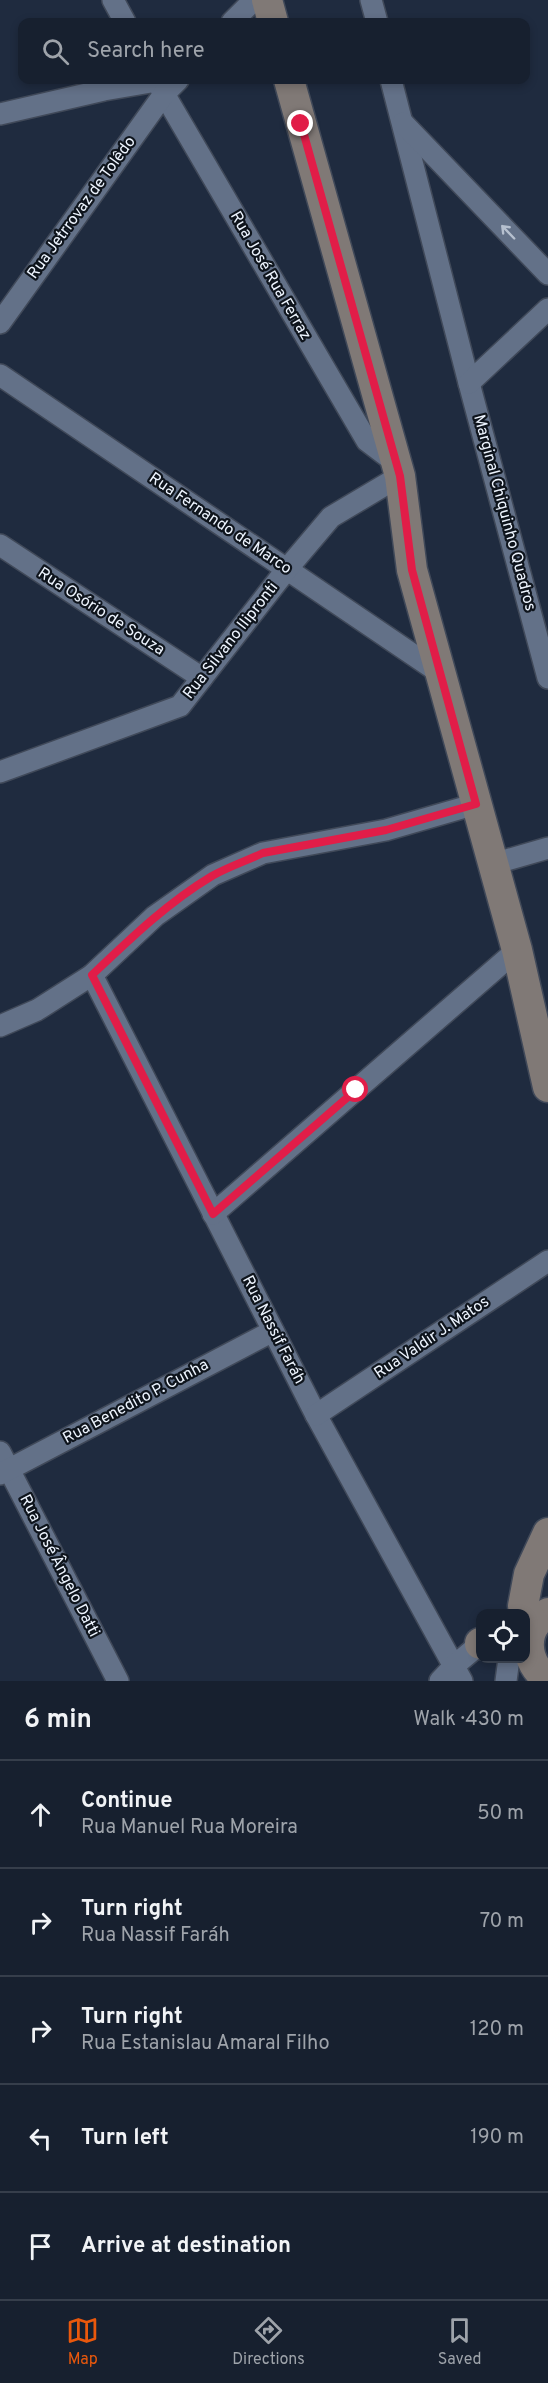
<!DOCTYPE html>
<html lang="en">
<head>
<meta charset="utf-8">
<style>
  body { margin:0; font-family:Overpass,sans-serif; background:#202837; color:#f1f3f6 }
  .controls { position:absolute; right:18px; bottom:18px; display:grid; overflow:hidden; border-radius:12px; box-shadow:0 3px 9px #0003 }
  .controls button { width:54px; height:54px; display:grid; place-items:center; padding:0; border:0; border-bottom:2px solid #363e4b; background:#17202f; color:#f1f3f6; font:30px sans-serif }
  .stop { position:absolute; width:18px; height:18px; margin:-14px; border:4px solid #e11d48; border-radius:50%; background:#fff }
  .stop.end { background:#e11d48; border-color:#fff; box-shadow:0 2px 6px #0008 }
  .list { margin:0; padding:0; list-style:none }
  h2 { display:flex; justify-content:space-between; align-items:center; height:78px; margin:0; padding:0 24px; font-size:26px }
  h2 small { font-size:20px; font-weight:400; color:#9ea3aa }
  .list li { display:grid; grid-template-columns:39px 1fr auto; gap:18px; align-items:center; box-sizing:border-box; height:108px; padding:0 24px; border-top:2px solid #363e4b }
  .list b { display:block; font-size:22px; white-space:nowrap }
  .list p { margin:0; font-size:20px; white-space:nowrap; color:#9ea3aa }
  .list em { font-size:20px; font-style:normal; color:#9ea3aa }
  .icon { flex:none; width:33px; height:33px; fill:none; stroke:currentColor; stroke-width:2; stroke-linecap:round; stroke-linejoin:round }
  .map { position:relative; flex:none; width:548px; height:1681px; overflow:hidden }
  .search { position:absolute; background:#17202f; box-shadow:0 3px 9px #0003; left:18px; right:18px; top:18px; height:66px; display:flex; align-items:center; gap:15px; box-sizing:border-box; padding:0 21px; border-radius:12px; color:#9ea3aa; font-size:22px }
  .sheet { height:618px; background:#17202f }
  nav { display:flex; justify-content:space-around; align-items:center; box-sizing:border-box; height:84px; border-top:2px solid #363e4b; background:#17202f; font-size:16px; color:#9ea3aa }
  nav a { display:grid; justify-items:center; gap:3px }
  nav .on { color:#ea580c }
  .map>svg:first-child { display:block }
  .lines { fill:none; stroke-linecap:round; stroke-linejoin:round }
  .street-casing { stroke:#404959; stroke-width:24 }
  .secondary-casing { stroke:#404959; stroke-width:33 }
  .street { stroke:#637188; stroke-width:21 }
  .secondary { stroke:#807976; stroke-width:30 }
  .oneway { stroke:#b6c0cf }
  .route { stroke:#e11d48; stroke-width:8 }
  .labels { text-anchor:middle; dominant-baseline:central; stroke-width:4.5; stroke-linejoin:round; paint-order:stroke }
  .street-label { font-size:16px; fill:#edf4fe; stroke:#0e141c }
</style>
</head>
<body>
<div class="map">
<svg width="548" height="1681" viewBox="0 0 548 1681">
  <rect width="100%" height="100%" fill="#1f2b3f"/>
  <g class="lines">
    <defs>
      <g id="street">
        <path d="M 113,0 L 125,22"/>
        <path d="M 371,0 L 377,22"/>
        <path d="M 232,22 L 254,0"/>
        <path d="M 156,80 L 367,441 L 396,463"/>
        <path d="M 391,80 L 469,383 L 548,678"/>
        <path d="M 0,114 L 104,90 L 157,81"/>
        <path d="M 403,123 L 548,274"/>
        <path d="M 0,323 L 164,94 L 178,80"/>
        <path d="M 0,375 L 440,673"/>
        <path d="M 469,383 L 548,309"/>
        <path d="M 0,545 L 202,678"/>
        <path d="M 0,772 L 180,706 L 287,569 L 331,517 L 400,476"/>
        <path d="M 493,864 L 548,848"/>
        <path d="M 92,975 L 316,1415 L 462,1681"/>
        <path d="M 0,1026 L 37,1010 L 92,975 L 155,916 L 213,875 L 263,853 L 386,830 L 476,804"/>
        <path d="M 213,1214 L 517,950"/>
        <path d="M 316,1415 L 548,1261"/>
        <path d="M 0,1452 L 118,1681"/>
        <path d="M 0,1474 L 273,1331"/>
        <path d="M 440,1681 L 455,1665 L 480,1644"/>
        <path d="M 506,1681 L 509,1658"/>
      </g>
      <g id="secondary">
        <path d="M 267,0 L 273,22"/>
        <path d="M 289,80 L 400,476 L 412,570 L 517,950 L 548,1087"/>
        <path d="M 548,1613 C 521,1628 524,1663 548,1679"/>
        <path d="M 534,1625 L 523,1606 L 529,1574 L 548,1533"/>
        <path d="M 480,1644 L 480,1643"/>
      </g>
    </defs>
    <use href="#street" class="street-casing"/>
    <use href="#secondary" class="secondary-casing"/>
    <use href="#street" class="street"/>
    <use href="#secondary" class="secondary"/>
  </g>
  <defs><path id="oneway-shaft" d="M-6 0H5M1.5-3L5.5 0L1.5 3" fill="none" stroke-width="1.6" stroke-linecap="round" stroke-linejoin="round" transform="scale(1.5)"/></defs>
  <use class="oneway" href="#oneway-shaft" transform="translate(508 232) rotate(-134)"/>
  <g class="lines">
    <path class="route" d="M 301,124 L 400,476 L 412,570 L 476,804 L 386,830 L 263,853 C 246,861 228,867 212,876 C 167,903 130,939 92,975 L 213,1214 L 356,1090"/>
  </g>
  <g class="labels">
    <g class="street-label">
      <text transform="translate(82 208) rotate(-54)">Rua Jetrrovaz de Tolêdo</text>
      <text transform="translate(270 276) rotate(60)">Rua José Rua Ferraz</text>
      <text transform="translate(504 513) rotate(75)">Marginal Chiquinho Quadros</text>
      <text transform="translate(220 524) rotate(34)">Rua Fernando de Marco</text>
      <text transform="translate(101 612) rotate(33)">Rua Osório de Souza</text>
      <text transform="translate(231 641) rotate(-52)">Rua Silvano Ilipronti</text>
      <text transform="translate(273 1330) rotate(63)">Rua Nassif Faráh</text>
      <text transform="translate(432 1338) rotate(-34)">Rua Valdir J. Matos</text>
      <text transform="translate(136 1402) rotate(-28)">Rua Benedito P. Cunha</text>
      <text transform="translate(59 1566) rotate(63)">Rua José Ângelo Datti</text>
    </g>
  </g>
</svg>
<div class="controls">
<button><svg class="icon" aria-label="locate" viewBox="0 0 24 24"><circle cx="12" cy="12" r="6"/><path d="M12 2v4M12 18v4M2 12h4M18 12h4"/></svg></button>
</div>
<div class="stop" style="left:356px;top:1090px"></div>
<div class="stop end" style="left:301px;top:124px"></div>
<div class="search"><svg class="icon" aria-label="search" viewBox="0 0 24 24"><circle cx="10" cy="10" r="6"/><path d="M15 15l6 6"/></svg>Search here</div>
</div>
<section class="sheet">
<h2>6 min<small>Walk · 430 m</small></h2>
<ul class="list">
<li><svg class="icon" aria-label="ahead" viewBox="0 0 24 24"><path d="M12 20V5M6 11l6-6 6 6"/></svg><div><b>Continue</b><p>Rua Manuel Rua Moreira</p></div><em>50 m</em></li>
<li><svg class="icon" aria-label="right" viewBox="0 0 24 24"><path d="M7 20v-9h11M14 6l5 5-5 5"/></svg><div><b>Turn right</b><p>Rua Nassif Faráh</p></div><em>70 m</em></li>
<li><svg class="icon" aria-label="right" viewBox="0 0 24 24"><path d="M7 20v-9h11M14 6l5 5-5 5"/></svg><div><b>Turn right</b><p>Rua Estanislau Amaral Filho</p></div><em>120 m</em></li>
<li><svg class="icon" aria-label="left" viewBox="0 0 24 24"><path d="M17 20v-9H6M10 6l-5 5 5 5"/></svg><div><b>Turn left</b></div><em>190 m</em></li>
<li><svg class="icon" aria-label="arrive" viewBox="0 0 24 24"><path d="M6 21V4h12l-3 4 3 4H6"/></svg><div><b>Arrive at destination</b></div></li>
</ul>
</section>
<nav>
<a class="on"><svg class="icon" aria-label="map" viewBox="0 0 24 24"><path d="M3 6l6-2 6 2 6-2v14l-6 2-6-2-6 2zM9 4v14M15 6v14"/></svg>Map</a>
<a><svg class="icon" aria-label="directions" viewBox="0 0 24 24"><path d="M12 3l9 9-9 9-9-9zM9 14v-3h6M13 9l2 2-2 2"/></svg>Directions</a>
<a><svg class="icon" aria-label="saved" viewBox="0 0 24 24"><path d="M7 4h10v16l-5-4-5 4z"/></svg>Saved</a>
</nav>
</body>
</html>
